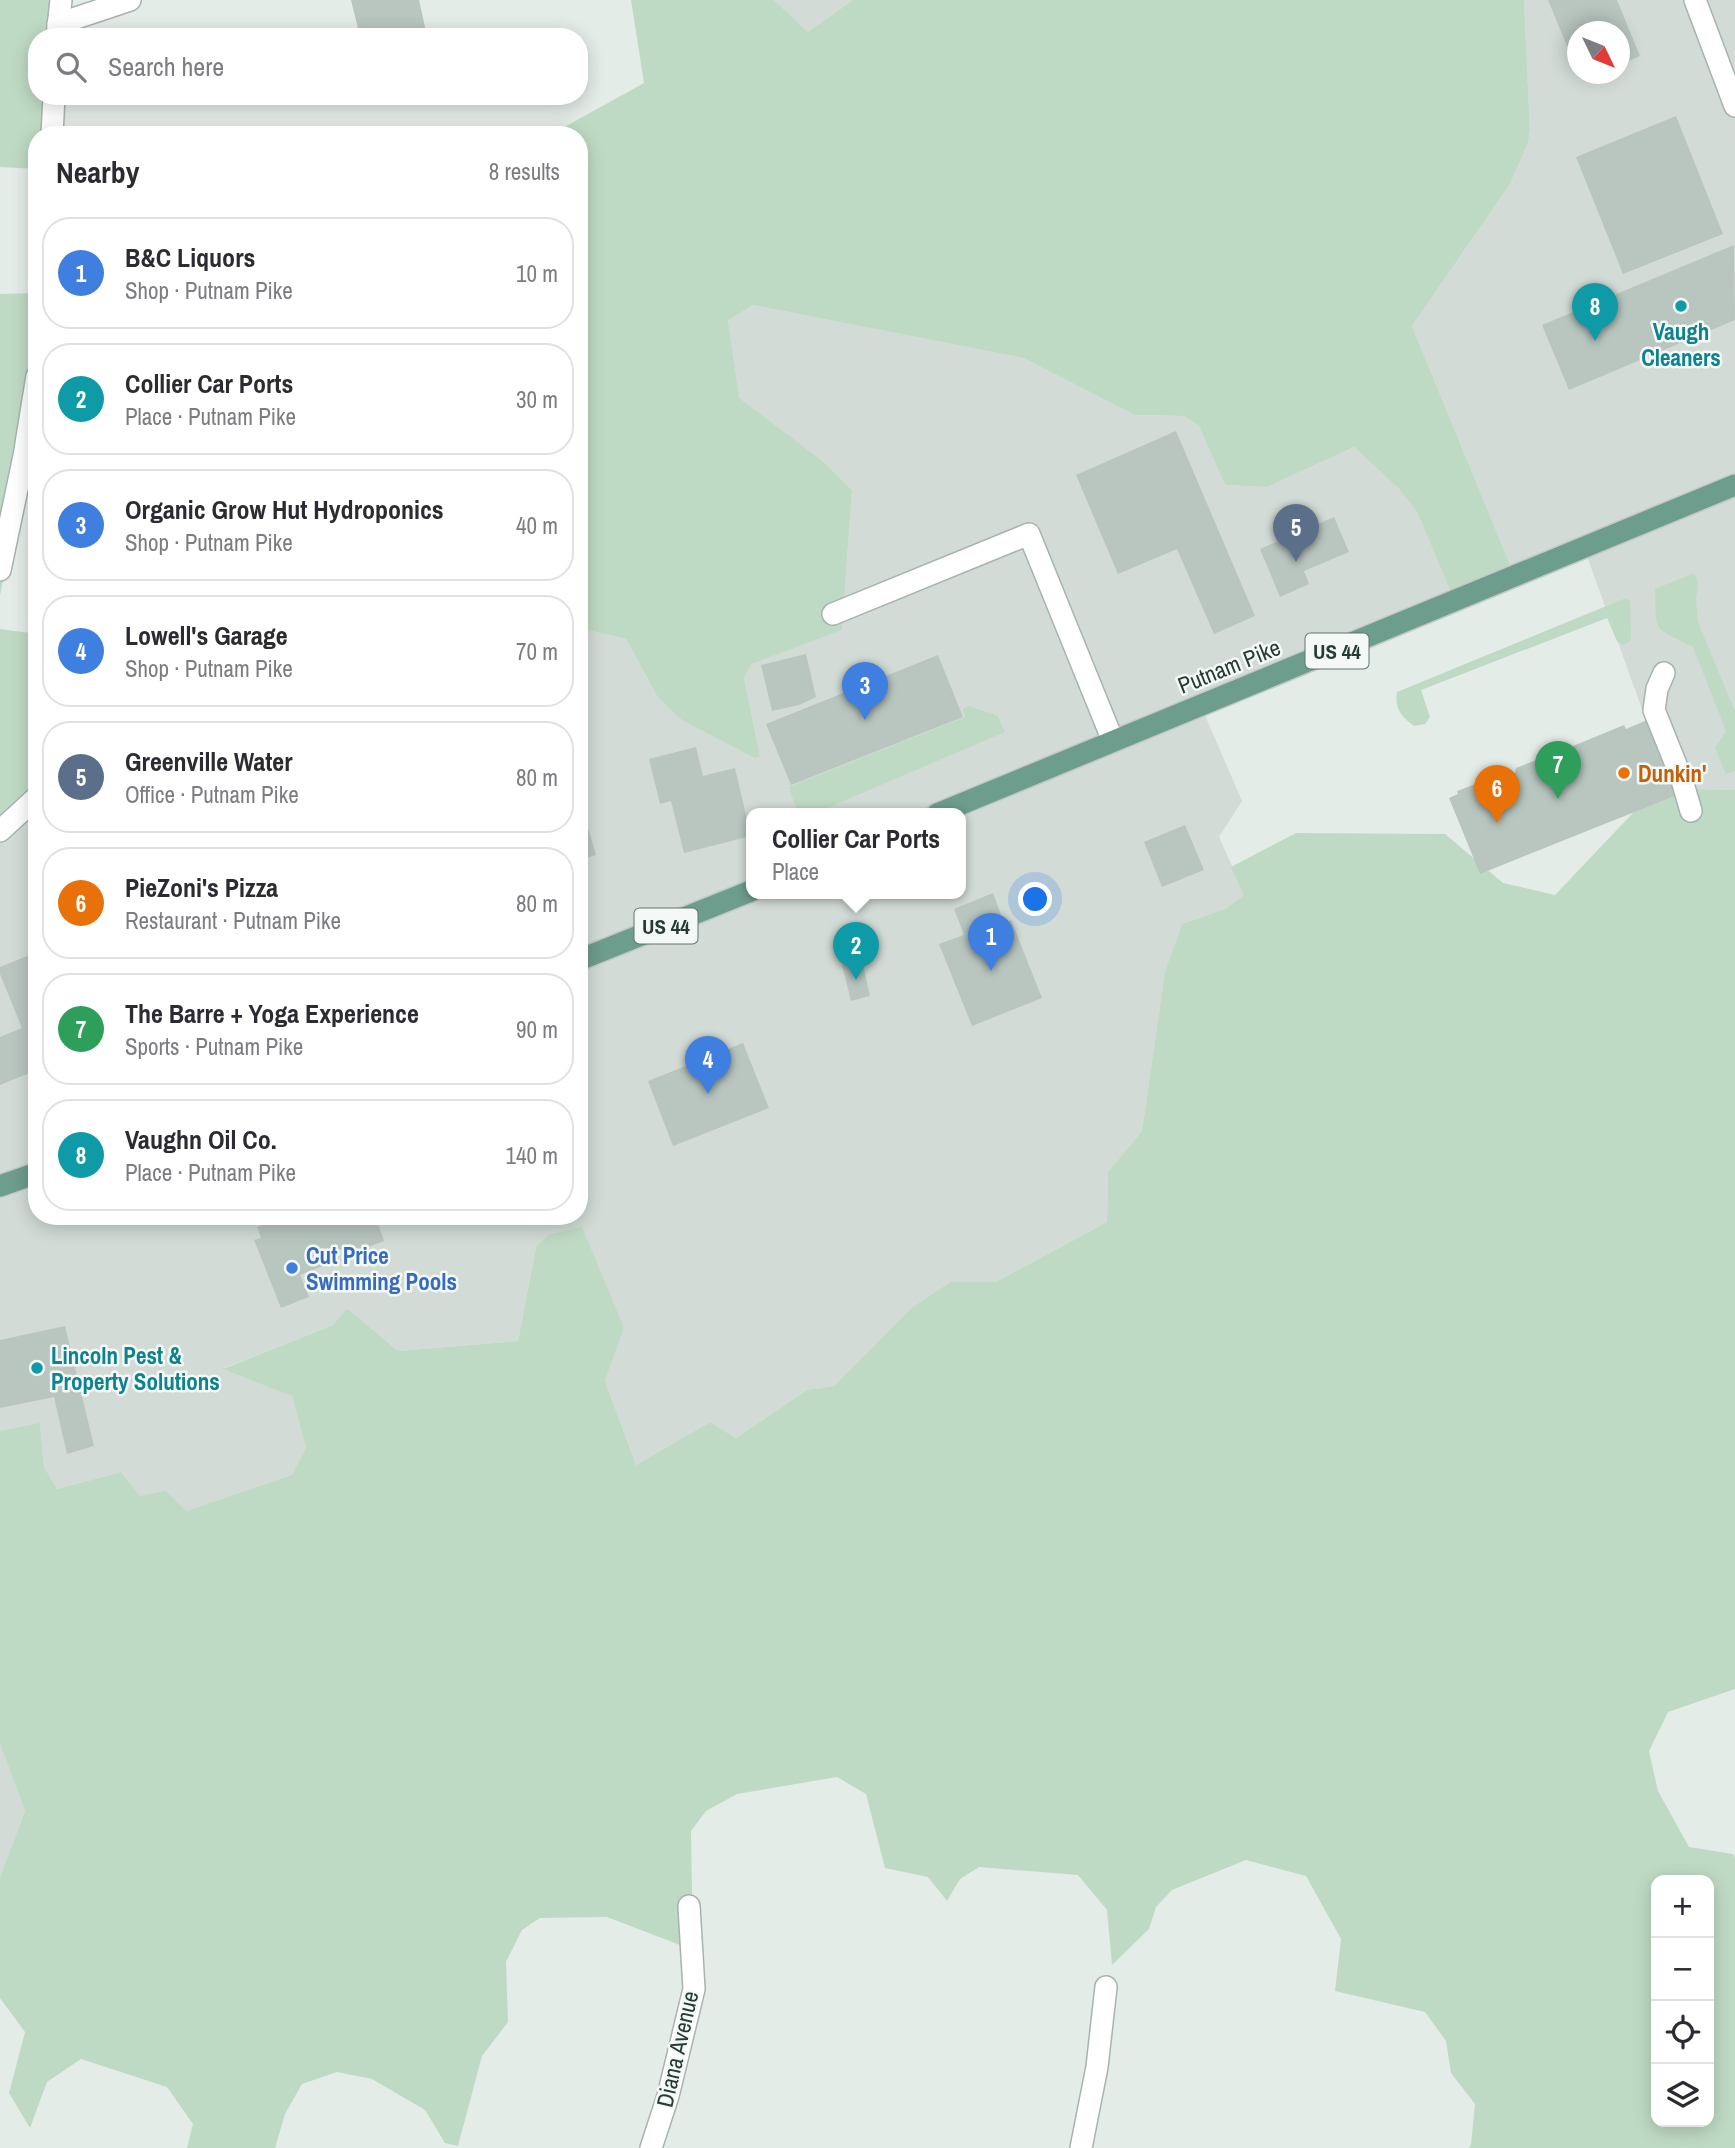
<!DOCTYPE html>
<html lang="en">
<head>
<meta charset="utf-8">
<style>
  body { margin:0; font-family:"Archivo Narrow",sans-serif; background:#f2f2f3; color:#2b2b33 }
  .controls { position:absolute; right:21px; bottom:21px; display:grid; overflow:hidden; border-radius:14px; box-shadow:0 4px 18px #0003 }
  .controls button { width:63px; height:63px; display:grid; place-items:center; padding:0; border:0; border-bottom:2px solid #e1e1e2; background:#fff; color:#2b2b33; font:35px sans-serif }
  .compass { position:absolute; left:1567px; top:21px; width:63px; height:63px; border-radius:50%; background:#fff; box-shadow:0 4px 18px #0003; rotate:133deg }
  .you { position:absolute; left:1036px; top:900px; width:24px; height:24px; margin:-18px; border:5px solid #fff; border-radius:50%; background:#1a73e8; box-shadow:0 0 0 10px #1a73e833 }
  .badge { display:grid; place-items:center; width:46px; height:46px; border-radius:50%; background:#2563eb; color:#fff; font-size:23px; font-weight:700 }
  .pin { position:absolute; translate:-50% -58px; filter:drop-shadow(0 2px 4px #0008) }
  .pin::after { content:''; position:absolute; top:37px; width:24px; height:21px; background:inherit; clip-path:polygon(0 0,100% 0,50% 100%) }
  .popup { position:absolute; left:746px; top:808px; width:220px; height:91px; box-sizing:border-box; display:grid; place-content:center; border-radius:14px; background:#fff; filter:drop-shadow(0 2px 5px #0005); font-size:23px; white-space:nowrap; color:#7c7c81 }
  .popup b { font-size:26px; color:#2b2b33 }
  .popup::after { content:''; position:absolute; left:50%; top:100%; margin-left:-14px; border:14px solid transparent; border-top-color:#fff }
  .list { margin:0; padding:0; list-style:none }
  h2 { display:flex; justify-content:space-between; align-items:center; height:91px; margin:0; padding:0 28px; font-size:30px }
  h2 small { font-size:23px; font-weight:400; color:#7c7c81 }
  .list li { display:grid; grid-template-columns:46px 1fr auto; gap:21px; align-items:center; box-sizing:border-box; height:112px; margin:0 14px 14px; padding:0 14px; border:2px solid #e1e1e2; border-radius:28px }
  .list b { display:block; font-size:26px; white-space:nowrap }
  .list p { margin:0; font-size:23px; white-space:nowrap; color:#7c7c81 }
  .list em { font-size:23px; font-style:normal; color:#7c7c81 }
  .icon { flex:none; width:38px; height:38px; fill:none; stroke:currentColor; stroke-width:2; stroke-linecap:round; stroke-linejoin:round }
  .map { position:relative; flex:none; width:1735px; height:2148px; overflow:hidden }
  .search { position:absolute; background:#fff; box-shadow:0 4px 18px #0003; left:28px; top:28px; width:560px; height:77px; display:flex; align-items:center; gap:18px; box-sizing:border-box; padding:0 24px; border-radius:28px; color:#7c7c81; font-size:26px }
  .panel { position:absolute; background:#fff; box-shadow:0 4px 18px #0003; left:28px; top:126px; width:560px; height:1099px; border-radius:28px }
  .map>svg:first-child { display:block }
  .built { fill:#d2dbd6; fill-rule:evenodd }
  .green { fill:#bfdac4; fill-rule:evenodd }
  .building { fill:#b9c6c0 }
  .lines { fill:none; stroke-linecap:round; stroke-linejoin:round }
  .minor-casing { stroke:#a7b3ae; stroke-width:24 }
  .major-casing { stroke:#c2c8c6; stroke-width:24 }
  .minor { stroke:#fff; stroke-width:21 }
  .major { stroke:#6d9d8d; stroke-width:21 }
  .culture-dot { fill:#0f9aa8; stroke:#f4f8f6; stroke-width:2.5 }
  .food-dot { fill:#e8710a; stroke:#f4f8f6; stroke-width:2.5 }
  .shop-dot { fill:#3f7fe0; stroke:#f4f8f6; stroke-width:2.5 }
  .labels { text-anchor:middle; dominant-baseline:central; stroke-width:5; stroke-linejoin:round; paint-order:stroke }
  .shield { fill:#f4f8f6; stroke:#63746e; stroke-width:2 }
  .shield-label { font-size:21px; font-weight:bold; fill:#253b34 }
  .culture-label { font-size:23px; font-weight:bold; fill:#0d838f; stroke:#f4f8f6 }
  .street-label { font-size:23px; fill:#253b34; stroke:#f4f8f6 }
  .food-label { font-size:23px; font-weight:bold; fill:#c56008; stroke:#f4f8f6; text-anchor:start }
  .shop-label { font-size:23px; font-weight:bold; fill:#366cbe; stroke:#f4f8f6; text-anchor:start }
</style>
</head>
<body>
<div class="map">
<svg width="1735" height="2148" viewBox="0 0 1735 2148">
  <rect width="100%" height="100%" fill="#e4ece8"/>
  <g class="built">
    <path d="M 774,0 L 853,0 L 808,32 Z"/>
    <path d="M 1524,0 L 1735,0 L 1735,790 L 1692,789 L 1651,734 L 1588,559 L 1581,552 L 1515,577 L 1412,326 L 1510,184 L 1528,143 L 1530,130 ZM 1578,32 L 1620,32 L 1620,74 L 1578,74 Z"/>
    <path d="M 753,305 L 1023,358 L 1135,415 L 1184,416 L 1199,426 L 1225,485 L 1267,487 L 1354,447 L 1399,489 L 1417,512 L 1455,602 L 1201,706 L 1242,801 L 1219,837 L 1245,895 L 1227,908 L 1182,924 L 1165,973 L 1142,1131 L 1108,1172 L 1107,1222 L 996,1282 L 950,1282 L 911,1308 L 834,1386 L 807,1390 L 736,1438 L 710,1422 L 636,1465 L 605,1381 L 624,1328 L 536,1247 L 518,1341 L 398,1351 L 347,1308 L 333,1325 L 224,1368 L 292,1396 L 306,1448 L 293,1475 L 186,1511 L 140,1496 L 121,1472 L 57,1489 L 44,1467 L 40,1424 L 0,1431 L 0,839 L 37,805 L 37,1216 L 579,1216 L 579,628 L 626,639 L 657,696 L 760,756 L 744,678 L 751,663 L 842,630 L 852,490 L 824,462 L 738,398 L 728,319 ZM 751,814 L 961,814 L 961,894 L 751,894 Z"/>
    <path d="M 0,1744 L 25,1811 L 0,1877 Z"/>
  </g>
  <g class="green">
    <path d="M 0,0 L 69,0 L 59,37 L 37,37 L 37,96 L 56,96 L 55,135 L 37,135 L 37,169 L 0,167 Z"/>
    <path d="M 631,0 L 774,0 L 808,32 L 853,0 L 1524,0 L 1530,130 L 1528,143 L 1510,184 L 1412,326 L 1515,577 L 1455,602 L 1417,512 L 1399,489 L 1354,447 L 1267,487 L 1225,485 L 1199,426 L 1184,416 L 1135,415 L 1023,358 L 753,305 L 728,320 L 739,398 L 824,462 L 852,490 L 842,630 L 751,664 L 744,678 L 760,756 L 755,758 L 682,720 L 657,696 L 626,639 L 579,628 L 579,135 L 550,135 L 644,83 Z"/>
    <path d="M 37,293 L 37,418 L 29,441 L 0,596 L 0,294 Z"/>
    <path d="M 1694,573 L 1698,583 L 1696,600 L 1698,622 L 1735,712 L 1735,771 L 1726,774 L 1715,748 L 1726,731 L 1693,647 C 1653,626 1656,635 1655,589 Z"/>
    <path d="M 1626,598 L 1630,601 L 1631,640 L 1624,645 L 1617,641 L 1607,618 L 1421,690 L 1430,717 L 1425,724 L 1414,726 C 1402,717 1394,709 1397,692 Z"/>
    <path d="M 0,629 L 37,634 L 37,805 L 0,839 Z"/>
    <path d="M 969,706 L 998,716 L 1005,732 L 813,814 L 798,814 L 789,787 L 965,717 L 963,709 Z"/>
    <path d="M 1668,776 L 1692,789 L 1735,790 L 1735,1689 L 1668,1712 L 1649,1751 L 1658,1791 L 1689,1847 L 1733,1854 L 1735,1857 L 1735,2148 L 1469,2148 L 1471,2144 L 1475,2104 L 1451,2073 L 1446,2041 L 1425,2012 L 1335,1991 L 1341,1939 L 1306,1876 L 1246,1860 L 1172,1890 L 1156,1907 L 1149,1929 L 1112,1965 L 1107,1910 L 1078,1875 L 979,1867 L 960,1879 L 947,1901 L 928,1877 L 885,1868 L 866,1794 L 837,1777 L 737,1794 L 706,1811 L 691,1831 L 693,1950 L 607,1917 L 540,1918 L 522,1930 L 506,1962 L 508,2022 L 482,2056 L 458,2146 L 445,2143 L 425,2110 L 372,2079 L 337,2072 L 302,2084 L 285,2114 L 275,2148 L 187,2148 L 193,2124 L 167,2087 L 81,2059 L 47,2082 L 30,2128 L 9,2093 L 25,2032 L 0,1998 L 0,1877 L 25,1811 L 0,1744 L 0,1431 L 40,1423 L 44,1467 L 57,1489 L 121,1472 L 140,1496 L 166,1491 L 186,1511 L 292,1475 L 306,1448 L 292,1396 L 223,1369 L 333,1325 L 347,1308 L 398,1351 L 518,1341 L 536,1247 L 548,1235 L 582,1227 L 624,1328 L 605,1381 L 636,1465 L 710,1422 L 736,1438 L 807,1390 L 834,1386 L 911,1308 L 950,1282 L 996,1282 L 1107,1222 L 1108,1172 L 1142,1131 L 1165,972 L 1182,924 L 1227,908 L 1244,895 L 1231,867 L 1296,833 L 1445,834 L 1503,883 L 1555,895 ZM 1656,1880 L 1709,1880 L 1709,2122 L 1656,2122 Z"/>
  </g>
  <g class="building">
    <path d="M 351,0 L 419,0 L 427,36 L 360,37 Z"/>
    <path d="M 1548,0 L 1617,0 L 1640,56 L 1620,65 L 1620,32 L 1578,32 L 1577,70 Z"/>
    <path d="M 1676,116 L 1723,234 L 1623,274 L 1576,157 Z"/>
    <path d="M 1734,245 L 1735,320 L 1569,390 L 1542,325 Z"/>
    <path d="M 1176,431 L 1255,616 L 1214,634 L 1177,549 L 1118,574 L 1076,475 Z"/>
    <path d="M 1334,517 L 1349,552 L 1304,571 L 1309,584 L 1280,597 L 1260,549 Z"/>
    <path d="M 806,654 L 816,697 L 799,705 L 772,711 L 761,665 Z"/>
    <path d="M 938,655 L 963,717 L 791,785 L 766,724 Z"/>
    <path d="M 1647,720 L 1677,795 L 1480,874 L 1449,798 L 1458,794 L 1457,791 L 1510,771 L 1511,774 L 1515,773 L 1516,768 L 1567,748 L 1569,751 L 1571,751 L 1573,746 L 1624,725 L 1626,729 Z"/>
    <path d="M 696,747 L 703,776 L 735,768 L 751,836 L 684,853 L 671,801 L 660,804 L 649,759 Z"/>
    <path d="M 579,797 L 596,855 L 579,860 Z"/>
    <path d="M 1185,825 L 1204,870 L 1162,887 L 1144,842 Z"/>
    <path d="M 993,893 L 1004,923 L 1011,920 L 1042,998 L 972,1026 L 939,944 L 964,935 L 954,909 Z"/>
    <path d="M 37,952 L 37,1070 L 0,1085 L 0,1037 L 22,1028 L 0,974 L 0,967 Z"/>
    <path d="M 862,960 L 870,996 L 851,1001 L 842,965 Z"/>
    <path d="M 743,1043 L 769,1108 L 673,1146 L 648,1081 Z"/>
    <path d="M 285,1216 L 303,1216 L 306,1221 L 313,1219 L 315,1224 L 333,1216 L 375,1216 L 384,1241 L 345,1256 L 343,1249 L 333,1253 L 336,1261 L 300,1275 L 309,1297 L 281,1308 L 254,1240 L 261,1238 L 257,1227 Z"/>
    <path d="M 65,1326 L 94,1446 L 67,1454 L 54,1397 L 0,1408 L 0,1340 Z"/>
  </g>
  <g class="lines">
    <defs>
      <g id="minor">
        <path d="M 1695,0 L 1735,106"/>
        <path d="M 58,24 L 130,0"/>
        <path d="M 57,36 L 61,0"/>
        <path d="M 52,135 L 54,96"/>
        <path d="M 0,570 L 24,456 L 37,376"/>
        <path d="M 833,614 L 1029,534 L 1113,741"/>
        <path d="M 1664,673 L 1657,689 L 1654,710 L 1681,777 L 1691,811"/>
        <path d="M 0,831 L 37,797"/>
        <path d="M 651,2148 L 668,2096 L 694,1989 L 689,1906"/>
        <path d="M 1081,2148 L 1097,2067 L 1106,1987"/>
      </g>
      <g id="major">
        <path d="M 937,814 L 1735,485"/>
        <path d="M 579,960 L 751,891"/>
        <path d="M 0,1186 L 37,1173"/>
      </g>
    </defs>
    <use href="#minor" class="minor-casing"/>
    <use href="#major" class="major-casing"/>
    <use href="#minor" class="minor"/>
    <use href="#major" class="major"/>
  </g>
  <g class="culture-dot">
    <circle cx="1681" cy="306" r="7"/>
    <circle cx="37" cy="1368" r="7"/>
  </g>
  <circle class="food-dot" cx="1624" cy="773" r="7"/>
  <circle class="shop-dot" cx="292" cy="1268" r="7"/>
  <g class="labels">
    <g class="shield">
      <rect x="1305.5" y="633.5" width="63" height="35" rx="5"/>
      <rect x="634.5" y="908.5" width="63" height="35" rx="5"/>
    </g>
    <g class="shield-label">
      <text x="1337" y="651">US 44</text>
      <text x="666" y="926">US 44</text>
    </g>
    <g class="culture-label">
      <text x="1681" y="331">Vaugh<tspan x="1681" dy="26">Cleaners</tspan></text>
      <text x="51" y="1355" text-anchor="start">Lincoln Pest &amp;<tspan x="51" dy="26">Property Solutions</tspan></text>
    </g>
    <g class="street-label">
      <text transform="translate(1229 666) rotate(-22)">Putnam Pike</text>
      <text transform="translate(677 2049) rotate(-77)">Diana Avenue</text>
    </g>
    <g class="food-label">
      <text x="1638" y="773">Dunkin'</text>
    </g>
    <g class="shop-label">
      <text x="306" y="1255">Cut Price<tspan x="306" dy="26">Swimming Pools</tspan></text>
    </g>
  </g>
</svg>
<div class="controls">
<button>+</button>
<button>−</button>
<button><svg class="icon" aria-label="locate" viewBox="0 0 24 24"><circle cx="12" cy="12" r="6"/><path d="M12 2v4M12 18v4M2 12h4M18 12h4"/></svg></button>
<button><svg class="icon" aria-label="layers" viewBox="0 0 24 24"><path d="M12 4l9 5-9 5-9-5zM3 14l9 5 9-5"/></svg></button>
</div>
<svg class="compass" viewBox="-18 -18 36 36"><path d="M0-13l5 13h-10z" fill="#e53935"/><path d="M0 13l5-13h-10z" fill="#7c7c81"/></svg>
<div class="you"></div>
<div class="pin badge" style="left:991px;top:971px;background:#3f7fe0">1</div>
<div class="pin badge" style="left:856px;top:980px;background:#0f9aa8">2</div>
<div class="popup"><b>Collier Car Ports</b>Place</div>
<div class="pin badge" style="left:865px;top:720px;background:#3f7fe0">3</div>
<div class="pin badge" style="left:708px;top:1094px;background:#3f7fe0">4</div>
<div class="pin badge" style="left:1296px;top:562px;background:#5c6f8a">5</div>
<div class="pin badge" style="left:1497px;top:823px;background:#e8710a">6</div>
<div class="pin badge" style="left:1558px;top:799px;background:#2e9e5b">7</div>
<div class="pin badge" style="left:1595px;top:341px;background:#0f9aa8">8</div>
<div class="search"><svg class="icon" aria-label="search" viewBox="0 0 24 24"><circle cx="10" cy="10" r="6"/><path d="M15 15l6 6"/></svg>Search here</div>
<section class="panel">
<h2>Nearby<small>8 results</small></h2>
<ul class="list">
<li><span class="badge" style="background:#3f7fe0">1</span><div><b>B&amp;C Liquors</b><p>Shop · Putnam Pike</p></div><em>10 m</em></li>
<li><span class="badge" style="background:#0f9aa8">2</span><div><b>Collier Car Ports</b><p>Place · Putnam Pike</p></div><em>30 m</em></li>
<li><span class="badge" style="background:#3f7fe0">3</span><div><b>Organic Grow Hut Hydroponics</b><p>Shop · Putnam Pike</p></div><em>40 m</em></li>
<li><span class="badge" style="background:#3f7fe0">4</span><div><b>Lowell's Garage</b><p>Shop · Putnam Pike</p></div><em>70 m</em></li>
<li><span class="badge" style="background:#5c6f8a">5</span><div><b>Greenville Water</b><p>Office · Putnam Pike</p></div><em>80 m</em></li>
<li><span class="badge" style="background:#e8710a">6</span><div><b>PieZoni's Pizza</b><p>Restaurant · Putnam Pike</p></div><em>80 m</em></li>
<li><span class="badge" style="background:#2e9e5b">7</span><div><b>The Barre + Yoga Experience</b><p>Sports · Putnam Pike</p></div><em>90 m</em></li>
<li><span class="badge" style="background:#0f9aa8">8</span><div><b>Vaughn Oil Co.</b><p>Place · Putnam Pike</p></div><em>140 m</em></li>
</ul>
</section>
</div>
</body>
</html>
